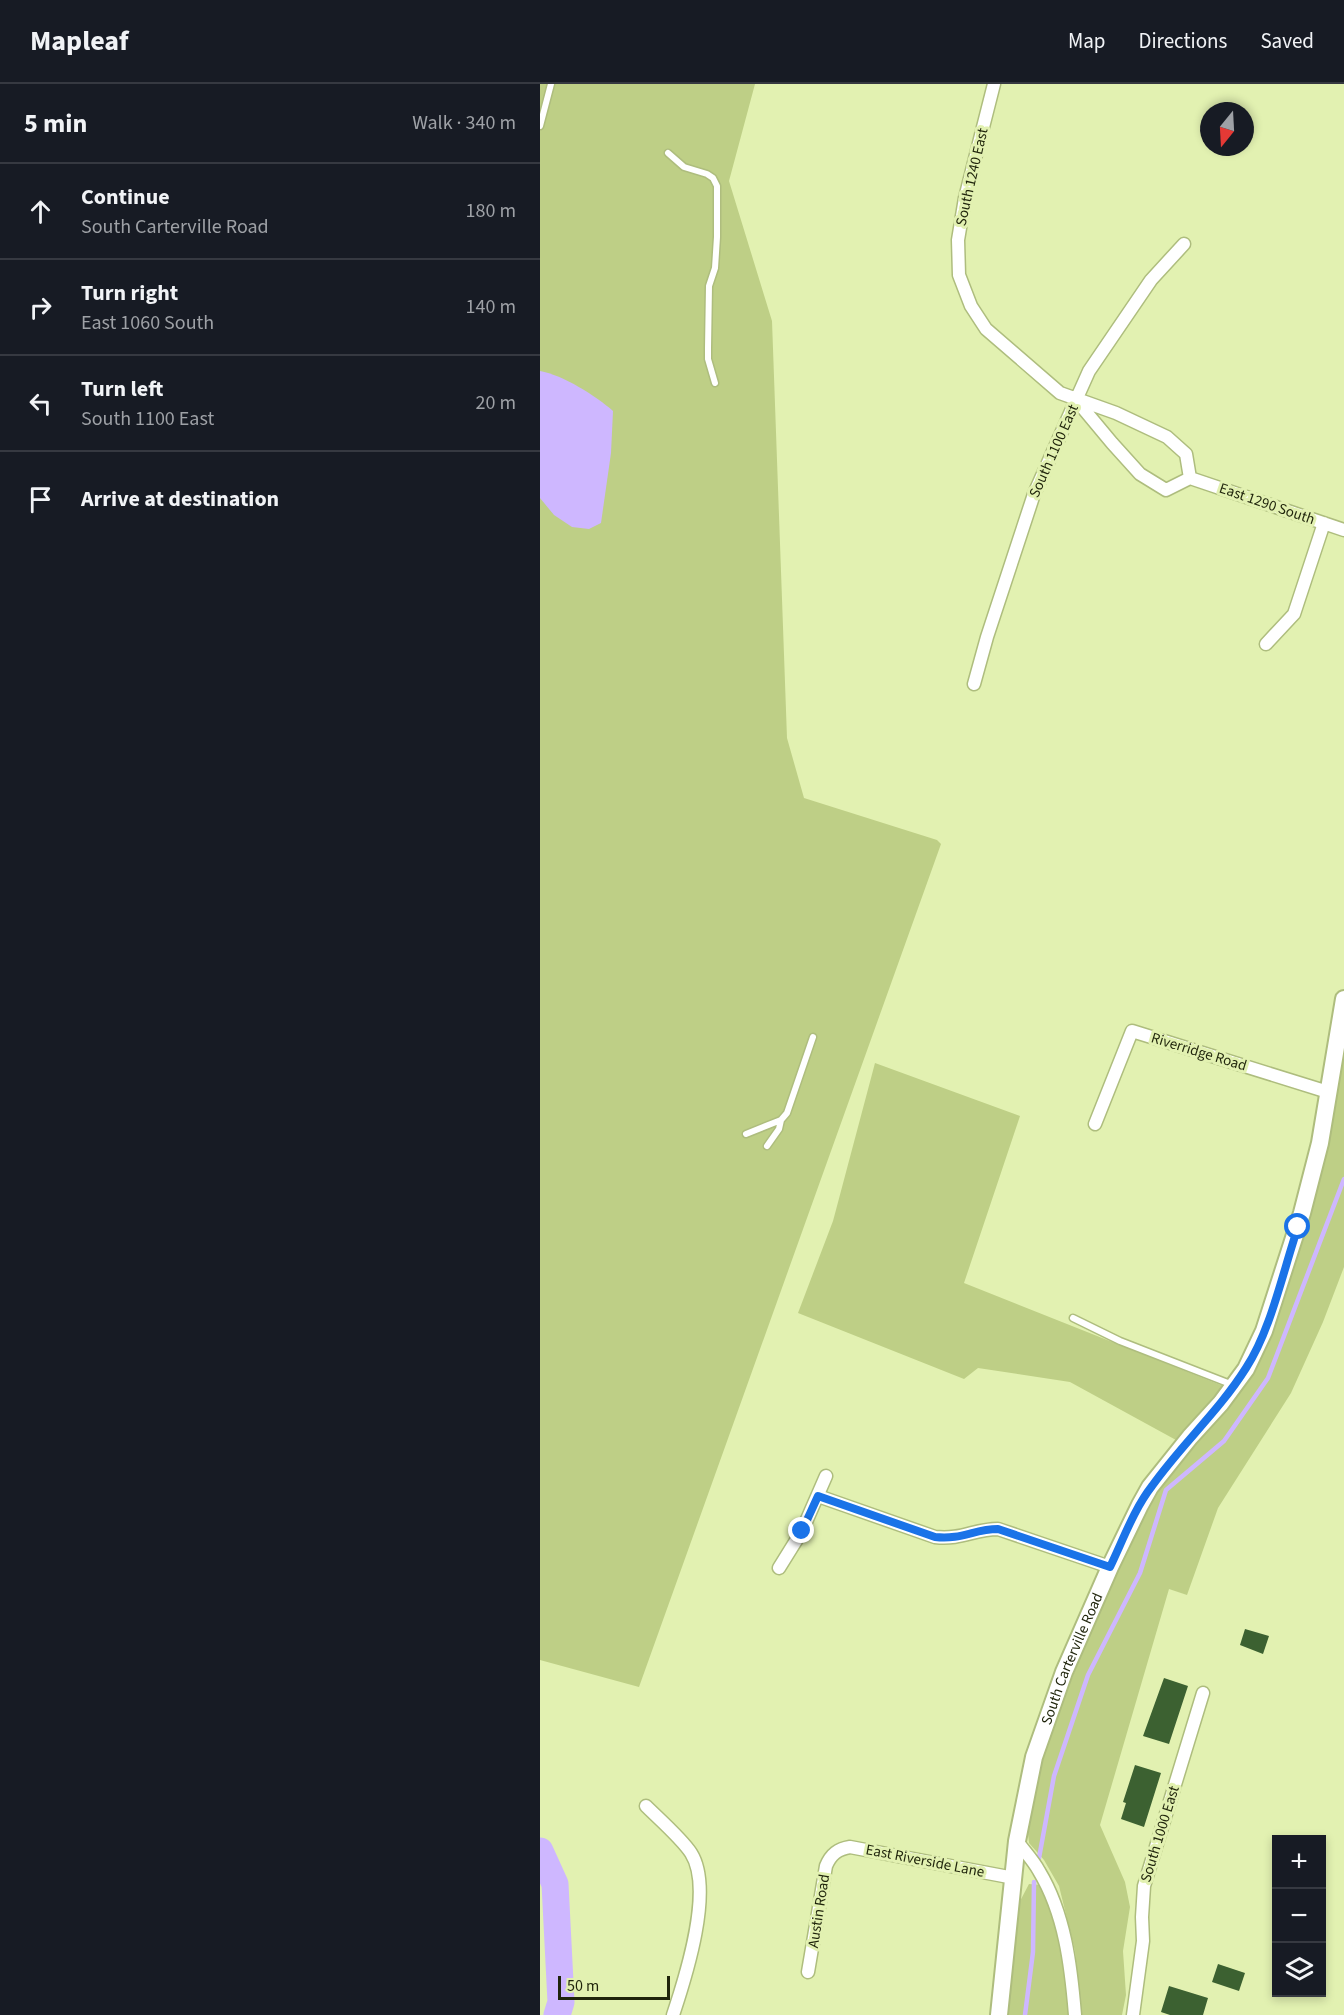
<!DOCTYPE html>
<meta charset="utf-8">
<style>
body{margin:0;font-family:"Source Sans 3",sans-serif;background:#242831;color:#f1f3f6}
.controls{position:absolute;right:18px;bottom:18px;display:grid;overflow:hidden;border-radius:0px;box-shadow:0 3px 9px #0003}
.controls button{width:54px;height:54px;display:grid;place-items:center;padding:0;border:0;border-bottom:2px solid #363941;background:#171b24;color:#f1f3f6;font:30px sans-serif}
.compass{position:absolute;left:660px;top:18px;width:54px;height:54px;border-radius:50%;background:#171b24;box-shadow:0 3px 9px #0003;rotate:198deg}
.scale{position:absolute;left:18px;bottom:15px;width:112px;box-sizing:border-box;padding-left:6px;border:3px solid #1f240b;border-top:0;font-size:16px;line-height:21px;white-space:nowrap;color:#1f240b;-webkit-text-stroke:4px #e2f1b1;paint-order:stroke}
.stop{position:absolute;width:18px;height:18px;margin:-14px;border:4px solid #1a73e8;border-radius:50%;background:#fff}
.stop.end{background:#1a73e8;border-color:#fff;box-shadow:0 2px 6px #0008}
.list{margin:0;padding:0;list-style:none}
h2{display:flex;justify-content:space-between;align-items:center;height:78px;margin:0;padding:0 24px;font-size:26px}
h2 small{font-size:20px;font-weight:400;color:#9ea1a6}
.list li{display:grid;grid-template-columns:39px 1fr auto;gap:18px;align-items:center;box-sizing:border-box;height:96px;padding:0 24px;border-top:2px solid #363941}
.list b{display:block;font-size:22px;white-space:nowrap}
.list p{margin:0;font-size:20px;white-space:nowrap;color:#9ea1a6}
.list em{font-size:20px;font-style:normal;color:#9ea1a6}
.icon{flex:none;width:33px;height:33px;fill:none;stroke:currentColor;stroke-width:2;stroke-linecap:round;stroke-linejoin:round}
.map{position:relative;flex:none;width:804px;height:1931px;overflow:hidden}
header{display:flex;align-items:center;gap:36px;box-sizing:border-box;height:84px;padding:0 30px;background:#171b24;border-bottom:2px solid #363941}
header strong{font-size:28px}
nav{display:flex;gap:33px;margin-inline-start:auto;font-size:21px}
main{display:flex}
aside{flex:1;background:#171b24}
.map>svg:first-child{display:block}
.green{fill:#becf86}
.water{fill:#ceb7ff}
.lines{fill:none;stroke-linecap:round;stroke-linejoin:round}
.stream{stroke:#ceb7ff;stroke-width:4.5}
.river{stroke:#ceb7ff;stroke-width:27}
.building{fill:#3c6131}
.lane-casing{stroke:#aebd7e;stroke-width:9}
.street-casing{stroke:#aebd7e;stroke-width:15}
.secondary-casing{stroke:#aebd7e;stroke-width:20}
.lane{stroke:#fff;stroke-width:6}
.street{stroke:#fff;stroke-width:12}
.secondary{stroke:#fff;stroke-width:16}
.route{stroke:#1a73e8;stroke-width:8}
.labels{text-anchor:middle;dominant-baseline:central;stroke-width:6;stroke-linejoin:round;paint-order:stroke}
.street-label{font-size:15px;fill:#1f240b;stroke:#e2f1b1}
</style>
<header>
<strong>Mapleaf</strong>
<nav><a>Map</a><a>Directions</a><a>Saved</a></nav>
</header>
<main>
<aside>
<h2>5 min<small>Walk · 340 m</small></h2>
<ul class="list">
<li><svg class="icon" aria-label="ahead" viewBox="0 0 24 24"><path d="M12 20V5M6 11l6-6 6 6"/></svg><div><b>Continue</b><p>South Carterville Road</p></div><em>180 m</em></li>
<li><svg class="icon" aria-label="right" viewBox="0 0 24 24"><path d="M7 20v-9h11M14 6l5 5-5 5"/></svg><div><b>Turn right</b><p>East 1060 South</p></div><em>140 m</em></li>
<li><svg class="icon" aria-label="left" viewBox="0 0 24 24"><path d="M17 20v-9H6M10 6l-5 5 5 5"/></svg><div><b>Turn left</b><p>South 1100 East</p></div><em>20 m</em></li>
<li><svg class="icon" aria-label="arrive" viewBox="0 0 24 24"><path d="M6 21V4h12l-3 4 3 4H6"/></svg><div><b>Arrive at destination</b></div></li>
</ul>
</aside>
<div class="map">
<svg width="804" height="1931" viewBox="0 0 804 1931">
<rect width="100%" height="100%" fill="#e2f1b1"/>
<path class="green" d="M0,0h215l-26,97 43,140 15,417 17,60 133,42 4,4 -302,843 -99,-27z
M804,952v231l-21,55 -32,71 -73,115 -31,87 -18,-6 -69,236 25,57 5,25 -7,44 3,44 -4,20h-41l-6,-64 -16,-65 -15,-26 -15,-17 -2,-18 20,-84 50,-126 49,-103 25,-42 86,-104 29,-76 39,-139z
M335,979l145,53 -56,167 259,103 -47,54 -106,-58 -92,-14 -14,11 -166,-66 35,-92z
M489,1800l12,1 12,23 15,84v23h-61l12,-112z"/>
<path class="water" d="M0,287c23,4 56,25 73,40l-2,42 -10,70 -12,6 -17,-2 -18,-12 -14,-17z"/>
<g class="lines">
<path class="stream" d="M499,1774l15,-82 34,-101 52,-102 26,-83 58,-49 44,-63 76,-199
M485,1931l8,-63 1,-70"/>
<path class="river" d="M0,1767l15,33 6,118 -4,13"/>
</g>
<path class="building" d="M705,1545l24,7 -6,18 -23,-9z
M624,1594l24,8 -19,58 -26,-8z
M595,1681l26,8 -17,54 -23,-8 5,-16 -3,-1z
M678,1880l27,9 -6,18 -27,-9z
M629,1902l39,12 -5,17h-33l-9,-3z"/>
<g class="lines">
<defs>
<path id="lane" d="M0,42l11,-42
M128,69l16,14 23,7 6,4 4,8v51l-2,31 -6,18 -1,62v11l7,24
M206,1050l35,-14 6,-7 26,-76
M227,1062l12,-17 2,-9
M533,1234l47,23 113,44"/>
<path id="street" d="M454,0l-29,114 -7,42 1,35 12,31 15,23 74,64 56,20 51,24 19,17 4,24
M537,317l35,42 28,31 26,16 24,-12 154,52
M726,560l28,-30 30,-91
M434,600l13,-47 47,-143 55,-123 62,-91 33,-36
M555,1040l37,-93 196,61
M278,1412l117,41c27,3 39,-8 63,-8l112,38
M239,1484l23,-37 24,-55
M106,1722c12,12 36,33 45,47 23,36 -5,123 -18,162
M477,1757c7,10 16,19 22,30 26,43 32,95 36,144
M268,1888l18,-106c5,-12 12,-17 24,-19l164,31
M593,1931l10,-74 -1,-24 2,-31 59,-193"/>
<g id="secondary">
<path id="s1" d="M459,1931l18,-174 17,-84 30,-85 46,-105 30,-62 10,-18 40,-50 31,-34 25,-34 18,-38 38,-118 18,-70 24,-144"/>
</g>
</defs>
<use href="#lane" class="lane-casing"/>
<use href="#street" class="street-casing"/>
<use href="#secondary" class="secondary-casing"/>
<use href="#lane" class="lane"/>
<use href="#street" class="street"/>
<use href="#secondary" class="secondary"/>
</g>
<g class="lines">
<path class="route" d="M262,1447l16,-35 117,41c27,3 39,-8 63,-8l112,38c13,-27 24,-58 42,-81 29,-41 67,-75 94,-118 25,-38 37,-97 52,-141"/>
</g>
<g class="labels">
<g class="street-label">
<text transform="translate(432 93) rotate(-77)">South 1240 East</text>
<text transform="translate(514 367) rotate(-66)">South 1100 East</text>
<text transform="translate(727 420) rotate(19)">East 1290 South</text>
<text transform="translate(659 968) rotate(17)">Riverridge Road</text>
<text stroke="none"><textPath href="#s1" startOffset="366">South Carterville Road</textPath></text>
<text transform="translate(620 1750) rotate(-73)">South 1000 East</text>
<text transform="translate(385 1777) rotate(11)">East Riverside Lane</text>
<text transform="translate(279 1827) rotate(-81)">Austin Road</text>
</g>
</g>
</svg>
<div class="controls">
<button>+</button>
<button>−</button>
<button><svg class="icon" aria-label="layers" viewBox="0 0 24 24"><path d="M12 4l9 5-9 5-9-5zM3 14l9 5 9-5"/></svg></button>
</div>
<svg class="compass" viewBox="-18 -18 36 36"><path d="M0-13l5 13h-10z" fill="#e53935"/><path d="M0 13l5-13h-10z" fill="#9ea1a6"/></svg>
<div class="scale">50 m</div>
<div class="stop" style="left:758px;top:1143px"></div>
<div class="stop end" style="left:262px;top:1447px"></div>
</div>
</main>
